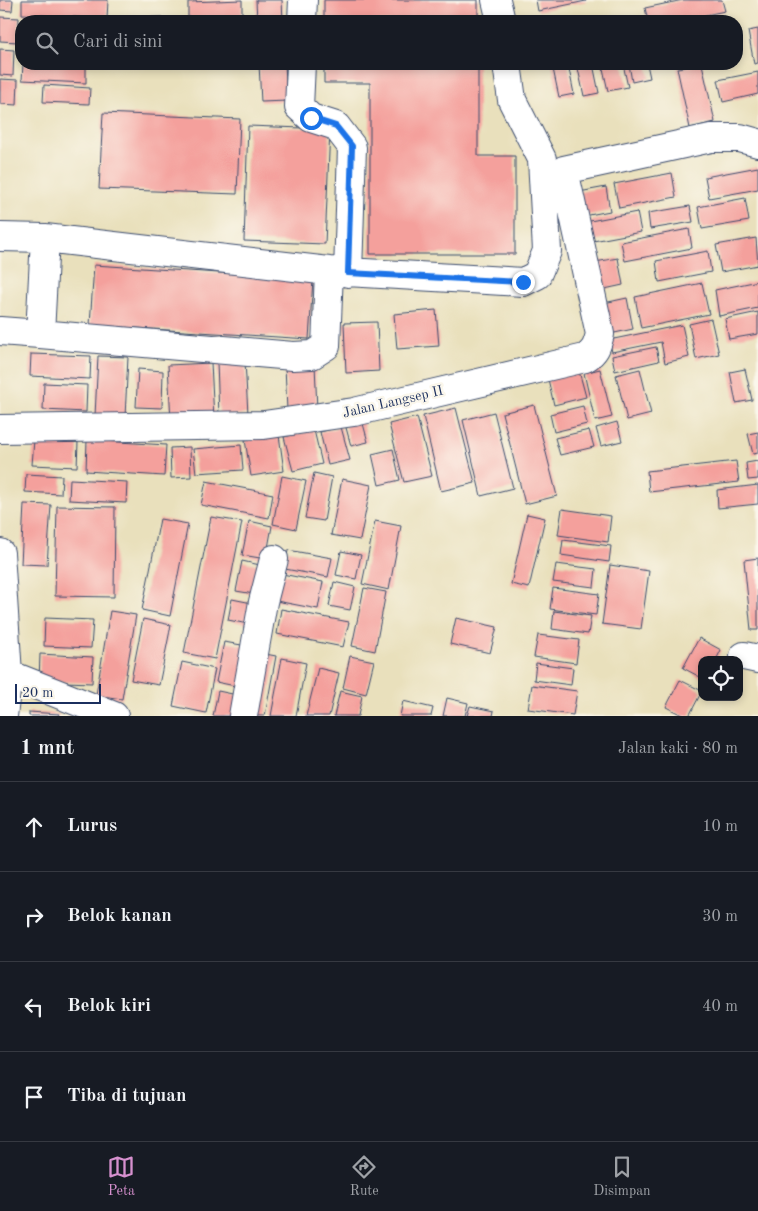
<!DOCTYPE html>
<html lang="id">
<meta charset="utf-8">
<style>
body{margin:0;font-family:"Old Standard TT",serif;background:#20242c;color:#f1f3f6}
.controls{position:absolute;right:15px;bottom:15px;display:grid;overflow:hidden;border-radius:10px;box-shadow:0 2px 8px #0003}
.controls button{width:45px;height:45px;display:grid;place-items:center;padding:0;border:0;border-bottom:1px solid #363941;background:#171b24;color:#f1f3f6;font:25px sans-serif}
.scale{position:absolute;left:15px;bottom:12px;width:86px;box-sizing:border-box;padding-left:5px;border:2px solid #1b2f5e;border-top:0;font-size:14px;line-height:18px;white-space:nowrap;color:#1b2f5e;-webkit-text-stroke:4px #fbf7ec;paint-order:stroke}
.stop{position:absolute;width:15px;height:15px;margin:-11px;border:4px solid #1a73e8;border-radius:50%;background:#fff}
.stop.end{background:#1a73e8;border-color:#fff;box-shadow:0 1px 5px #0008}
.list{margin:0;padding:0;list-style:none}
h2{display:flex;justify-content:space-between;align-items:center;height:65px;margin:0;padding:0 20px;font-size:21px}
h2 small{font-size:16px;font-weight:400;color:#9ea1a6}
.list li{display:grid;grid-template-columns:32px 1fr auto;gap:15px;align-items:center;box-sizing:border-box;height:90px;padding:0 20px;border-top:1px solid #363941}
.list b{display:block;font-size:19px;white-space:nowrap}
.list em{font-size:16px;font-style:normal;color:#9ea1a6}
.icon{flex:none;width:28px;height:28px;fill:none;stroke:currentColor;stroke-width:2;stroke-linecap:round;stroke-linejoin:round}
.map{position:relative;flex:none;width:758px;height:716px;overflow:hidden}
.search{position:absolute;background:#171b24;box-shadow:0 2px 8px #0003;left:15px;right:15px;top:15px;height:55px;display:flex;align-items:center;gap:12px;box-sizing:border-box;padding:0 18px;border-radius:20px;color:#9ea1a6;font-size:19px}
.sheet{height:425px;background:#171b24}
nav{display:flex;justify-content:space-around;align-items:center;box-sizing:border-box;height:70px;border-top:1px solid #363941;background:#171b24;font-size:14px;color:#9ea1a6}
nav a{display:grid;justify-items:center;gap:2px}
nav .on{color:#d690ce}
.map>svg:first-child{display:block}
.building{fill:#f4a09c}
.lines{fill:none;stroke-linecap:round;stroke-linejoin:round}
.minor-casing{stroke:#3a4a6c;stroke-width:30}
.minor{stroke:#fff;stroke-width:28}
.route{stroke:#1a73e8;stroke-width:6}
.labels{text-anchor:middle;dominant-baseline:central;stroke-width:5;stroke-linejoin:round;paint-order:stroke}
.street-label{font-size:14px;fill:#1b2f5e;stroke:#fbf7ec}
</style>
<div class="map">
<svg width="758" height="716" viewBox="0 0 758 716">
<rect width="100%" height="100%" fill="#fbf7ec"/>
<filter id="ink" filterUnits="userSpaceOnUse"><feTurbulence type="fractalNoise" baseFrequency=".02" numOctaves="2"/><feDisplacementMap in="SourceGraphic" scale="10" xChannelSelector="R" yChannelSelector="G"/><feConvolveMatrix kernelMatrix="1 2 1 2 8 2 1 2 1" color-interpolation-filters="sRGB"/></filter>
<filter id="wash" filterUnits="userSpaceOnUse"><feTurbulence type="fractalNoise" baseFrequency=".0096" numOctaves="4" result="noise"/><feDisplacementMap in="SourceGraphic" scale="20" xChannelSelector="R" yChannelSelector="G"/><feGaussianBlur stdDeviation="1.12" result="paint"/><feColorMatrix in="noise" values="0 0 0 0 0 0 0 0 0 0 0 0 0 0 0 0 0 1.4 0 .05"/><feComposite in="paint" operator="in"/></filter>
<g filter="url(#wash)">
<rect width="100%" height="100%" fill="#e9e0bc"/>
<g id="blocks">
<path class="building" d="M0,0h13l-1,11 -12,-1z
M22,0h86l-1,19 -85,-5z
M242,0v21h-54v-19z
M256,0h26l1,21h-26z
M324,0h154v21h-154z
M536,0h50v1l-48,10z
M683,0h39l3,11 -48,10h-29l-3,-13z
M724,15l2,6h-29v-1z
M0,17l19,1 -1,24 -18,-1z
M162,17v4h-34v-3z
M758,29v34l-4,1 -6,-33z
M0,49l14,1 -1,26 -13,-1z
M23,64h63v19l-64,-3z
M259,64h26l2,37 -26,1z
M324,64h154v92h37v98h-145v-171h-46z
M552,64h16l6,30 -15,3z
M577,64h16l6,29 -15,3z
M602,64h21l5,23 -20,4z
M629,64h18l3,14 -18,4z
M702,64l13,58 -25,6 -13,-60z
M758,72v22l-35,8 -5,-22z
M0,79l18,1 -1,25 -17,-1z
M44,85l46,3 -1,16 -46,-2z
M103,113l137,6 -3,75 -138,-5z
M248,126l82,3 -5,115 -81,-3z
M758,167v22l-49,9 -4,-21z
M672,173l4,24 -57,11 -5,-24z
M606,187l4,24 -26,5 -5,-24z
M745,198l4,23 -47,8 -4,-22z
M690,206l3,16 -43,7 -2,-16z
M637,212l4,20 -53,10 -3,-20z
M689,229l3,19 -67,13 -4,-19z
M756,238l2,27 -37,7 -5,-27z
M708,251l3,21 -52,10 -3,-21z
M618,258l5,27 -23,5 -5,-28z
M94,265l219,14 -4,60 -219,-14z
M758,281v27l-39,8 -4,-26z
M702,283l7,31 -68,14 -6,-31z
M627,298l6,31 -23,5 -6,-31z
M436,310l3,36 -42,3 -3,-35z
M758,312v22l-29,5 -4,-20z
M711,319l8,35 -23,5 -7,-35z
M377,322l2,49 -33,2 -2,-50z
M682,325l7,32 -24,6 -4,-21 -49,10 -3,-12z
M656,347l3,14 -44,10 -3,-15z
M31,354l60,2 -1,23 -60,-3z
M98,356l30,1 -3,60 -30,-1z
M245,361l3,53 -29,2 -2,-54z
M211,363l3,56 -43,2 -3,-56z
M315,365l2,44 -30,1 -2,-44z
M138,369l25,2 -1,37 -26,-1z
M600,369l12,48 -17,4 -11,-48z
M640,369l11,45 -24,6 -11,-45z
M745,369l7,31 -16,3 -6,-31z
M579,371l7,26 -32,8 -6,-26z
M44,383l43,2 -1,27 -43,-2z
M534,405l23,91 -32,8 -23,-91z
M583,406l4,18 -33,8 -4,-18z
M456,408l19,75 -34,8 -18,-75z
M494,412l19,76 -32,8 -18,-76z
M417,417l15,59 -28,6 -15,-58z
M362,420l6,22 -17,4 -6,-22z
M617,422l5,19 -21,5 -5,-18z
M341,427l9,33 -22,5 -8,-33z
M314,430l8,34 -29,7 -9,-34z
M589,430l5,17 -34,8 -5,-17z
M758,432v21l-5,1 -5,-20z
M279,435l5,36 -33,5 -6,-36z
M34,440l44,2 -1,25 -45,-2z
M87,440l79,5 -2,31 -78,-5z
M241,445l2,25 -47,3 -3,-24z
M190,447l1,30 -20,1 -1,-30z
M393,449l7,31 -21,5 -7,-31z
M736,461l3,21 -90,10 -2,-21z
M758,461v18l-10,1 -2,-17z
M314,473l18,4 -8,44 -19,-3z
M26,474l36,2 -1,18 -36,-2z
M282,476l24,5 -10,48 -23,-5z
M70,479l57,3 -1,21 -57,-3z
M342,479l29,6 -11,55 -29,-5z
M206,481l67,13 -4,24 -68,-13z
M758,485v19l-40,4 -1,-18z
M24,504l27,1 -4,60 -26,-1z
M57,506l58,1 -1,90 -59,-1z
M562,509l49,7 -3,26 -50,-7z
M527,514l18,4 -16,70 -18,-4z
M211,517l31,5 -27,137 -31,-6z
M160,519l28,5 -18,92 -28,-6z
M249,521l23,5 -6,33 -24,-4z
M375,521l26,5 -12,64 -27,-6z
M563,540l48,6 -2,16 -48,-7z
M288,550l44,8 -4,19 -43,-8z
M341,551l20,4 -5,24 -20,-4z
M758,558v72h-7l-7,-70z
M242,561l18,4 -6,29 -18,-3z
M556,564l40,5 -2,18 -41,-5z
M610,565l39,6 -8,58 -39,-5z
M277,573l46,9 -5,27 -47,-9z
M334,582l21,5 -5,23 -21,-4z
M364,588l22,4 -11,59 -23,-5z
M553,588l46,6 -3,21 -46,-6z
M232,599l20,4 -4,21 -20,-4z
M281,609l68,13 -6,25 -66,-13z
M110,611l26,4 -14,84 -26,-4z
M554,611l37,5 -3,18 -36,-5z
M45,618l48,2 -2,28 -47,-2z
M456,618l41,9 -7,26 -40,-9z
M143,619l28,6 -12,60 -28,-5z
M538,635l41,5 -3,23 -42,-6z
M699,638l22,12 -5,10h-14v18l-19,-10z
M224,642l29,5 -8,41 -29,-6z
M260,653l16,3 -11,60h-13z
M40,654l53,3 -1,26 -53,-2z
M350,656l24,5 -8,33 -23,-6z
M282,658l24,5 -10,53h-25z
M182,662l33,7 -9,44 -33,-7z
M536,663l37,5 -2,17 -37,-5z
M318,668l21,5 -10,43h-23z
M680,680l22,11 -13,25h-5l-18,-9z
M532,685l45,6 -4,24 -45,-6z
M218,691l24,5 -4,20h-25z
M340,691l22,5 -4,20h-24z
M447,698l21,5 -3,13h-22z
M403,701l30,7 -2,8h-31z
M470,706l24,5 -1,5h-26z
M29,712l30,2 -1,2h-29z"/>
</g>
</g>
<g filter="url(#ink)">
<use href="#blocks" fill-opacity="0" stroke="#3a4a6c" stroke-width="1"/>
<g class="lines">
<defs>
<path id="minor" d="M496,0l5,21
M302,21l1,-21
M301,64l-2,43 12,11 25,8 16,21 -4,126
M0,237l45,1 284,33 194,11 14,-7 10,-24 -5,-92 -30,-59 -5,-36
M45,238l-5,96 253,22 19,-1 14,-9 3,-75
M0,331l40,3
M0,429l264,-4 90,-13 231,-54c10,-6 12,-12 15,-24l-36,-164 147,-32h29l18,5
M0,553l8,121 -5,42
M744,656l14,3
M8,674l106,42
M243,716l20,-114 11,-43"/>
</defs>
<use href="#minor" class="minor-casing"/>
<use href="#minor" class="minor"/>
</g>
</g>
<g class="lines" filter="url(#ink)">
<path class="route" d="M311,118l25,8 16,20 -4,127 175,9"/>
</g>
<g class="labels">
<g class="street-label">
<text transform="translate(393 402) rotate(-13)">Jalan Langsep II</text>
</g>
</g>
</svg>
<div class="controls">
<button><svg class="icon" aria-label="locate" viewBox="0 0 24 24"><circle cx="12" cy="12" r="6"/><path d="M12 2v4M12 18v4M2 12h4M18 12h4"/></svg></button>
</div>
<div class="scale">20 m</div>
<div class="stop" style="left:311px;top:118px"></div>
<div class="stop end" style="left:523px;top:282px"></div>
<div class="search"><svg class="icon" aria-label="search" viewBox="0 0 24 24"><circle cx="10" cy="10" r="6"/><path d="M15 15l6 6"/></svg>Cari di sini</div>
</div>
<section class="sheet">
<h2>1 mnt<small>Jalan kaki · 80 m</small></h2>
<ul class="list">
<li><svg class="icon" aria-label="ahead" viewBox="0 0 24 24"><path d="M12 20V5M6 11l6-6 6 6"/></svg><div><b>Lurus</b></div><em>10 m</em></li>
<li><svg class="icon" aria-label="right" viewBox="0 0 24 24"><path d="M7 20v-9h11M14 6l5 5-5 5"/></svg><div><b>Belok kanan</b></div><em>30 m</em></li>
<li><svg class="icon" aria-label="left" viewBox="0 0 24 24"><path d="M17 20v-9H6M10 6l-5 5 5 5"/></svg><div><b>Belok kiri</b></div><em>40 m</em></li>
<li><svg class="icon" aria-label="arrive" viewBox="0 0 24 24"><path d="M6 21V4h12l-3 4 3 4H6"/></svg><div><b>Tiba di tujuan</b></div></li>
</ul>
</section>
<nav>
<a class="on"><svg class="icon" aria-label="map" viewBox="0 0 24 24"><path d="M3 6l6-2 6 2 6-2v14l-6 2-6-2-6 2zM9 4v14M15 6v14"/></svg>Peta</a>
<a><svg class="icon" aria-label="directions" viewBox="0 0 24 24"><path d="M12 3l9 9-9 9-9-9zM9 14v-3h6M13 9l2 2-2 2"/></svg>Rute</a>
<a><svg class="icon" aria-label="saved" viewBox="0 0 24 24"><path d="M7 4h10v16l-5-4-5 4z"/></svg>Disimpan</a>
</nav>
